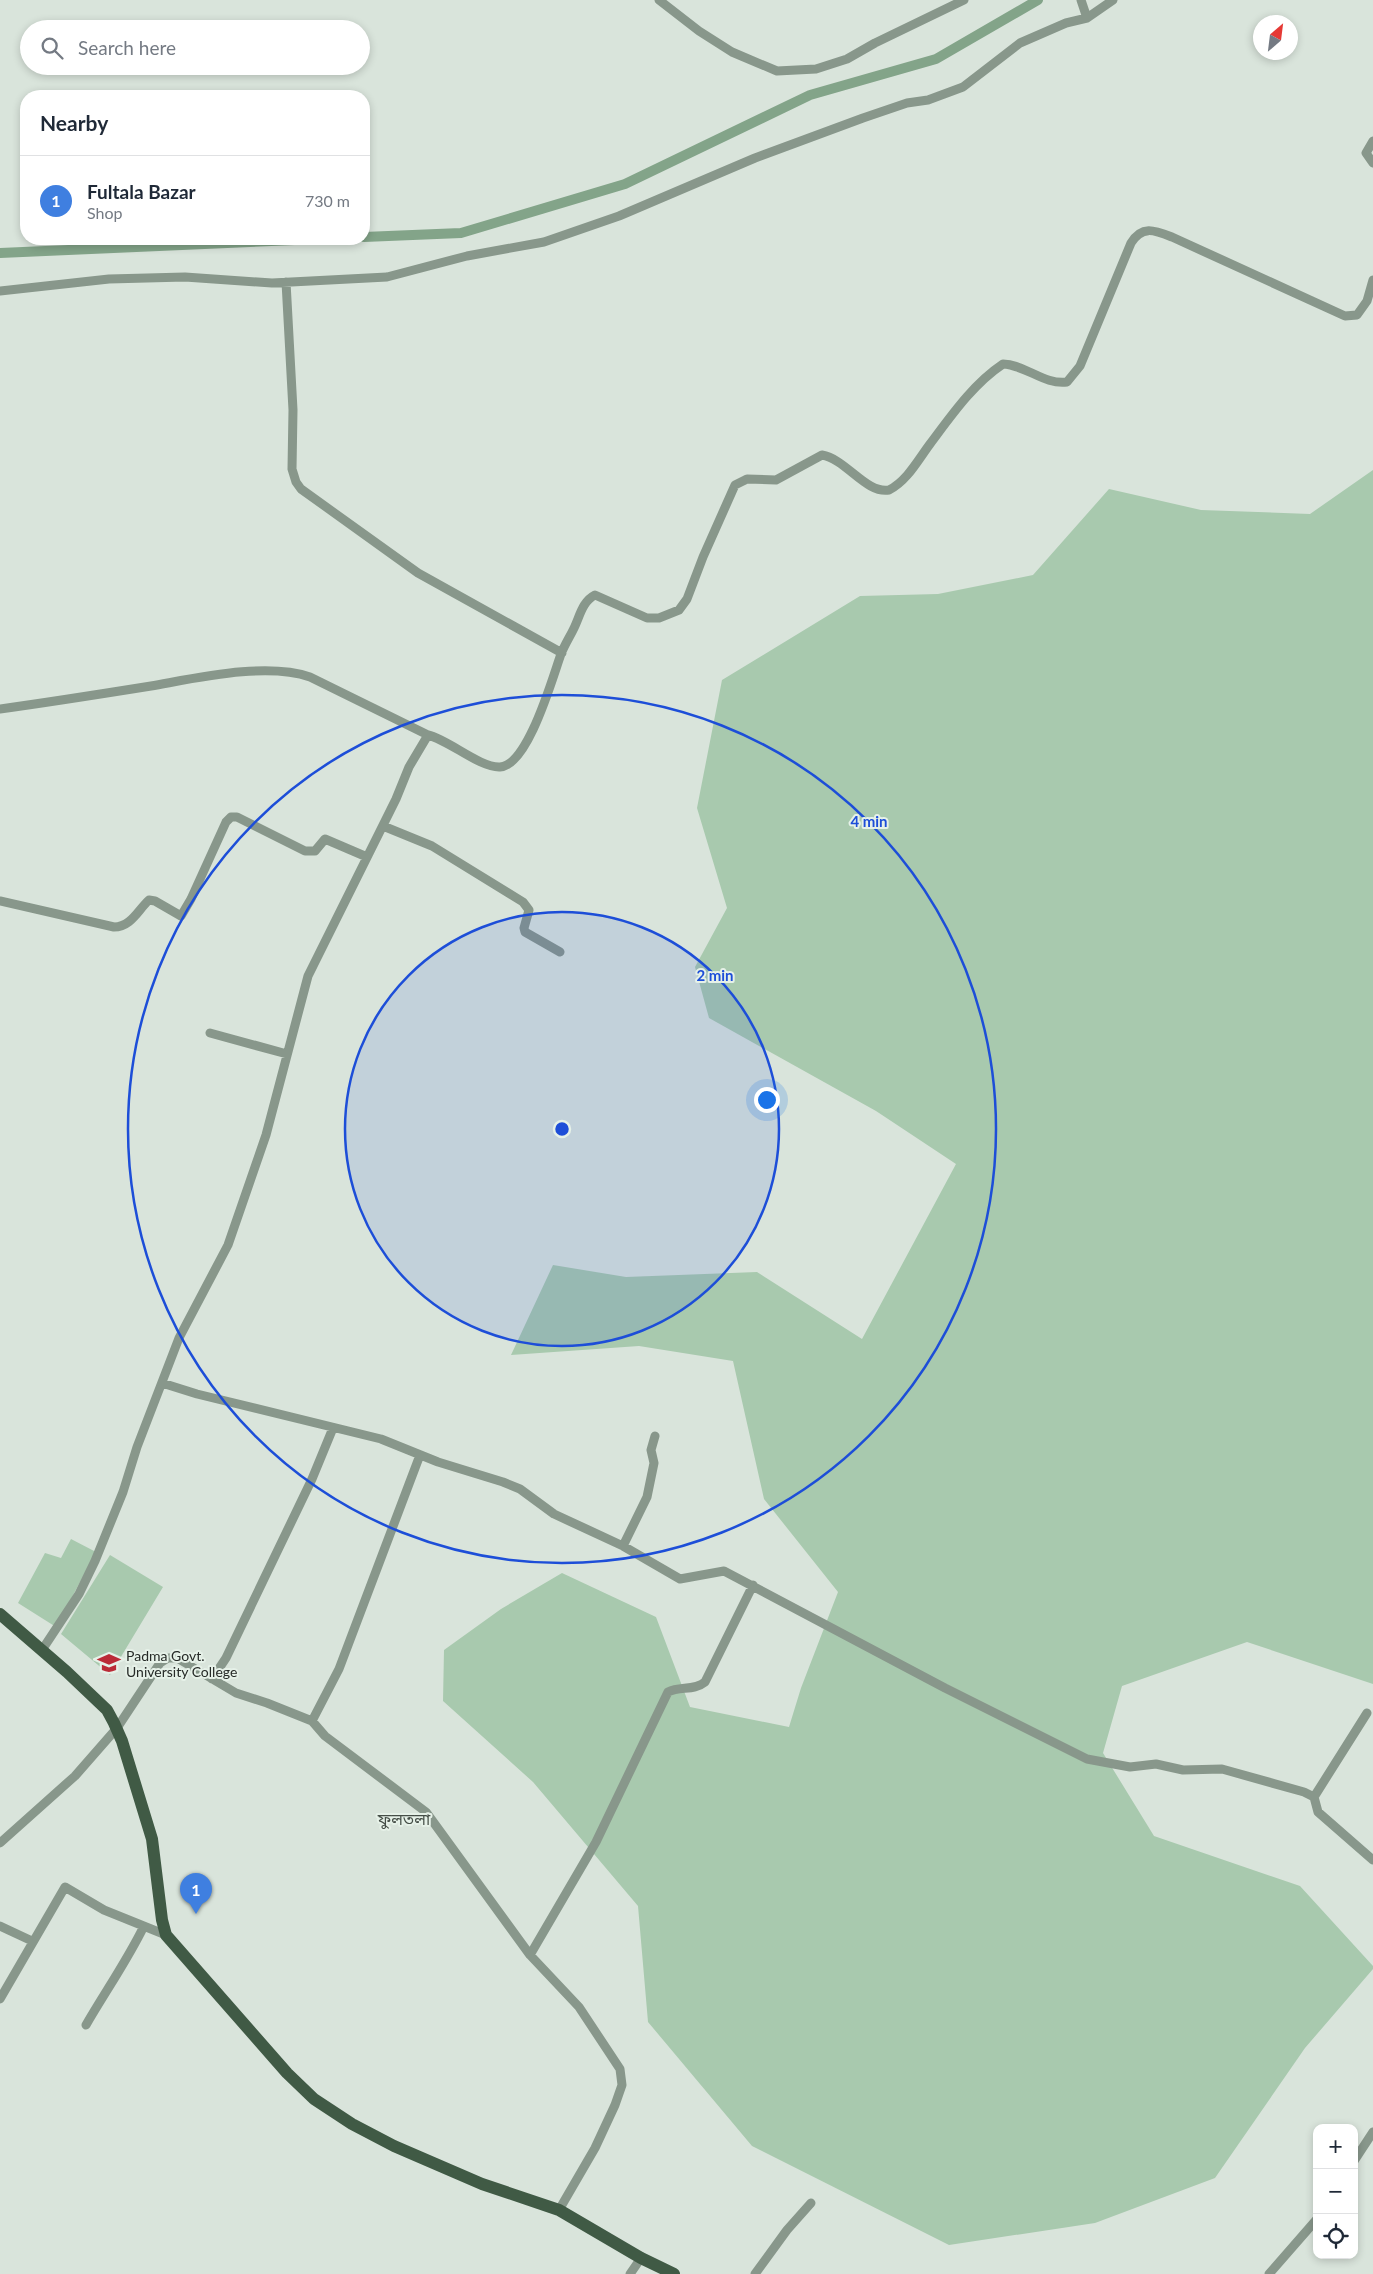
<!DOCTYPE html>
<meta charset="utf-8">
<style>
body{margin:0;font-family:Lato,"Noto Sans Bengali",sans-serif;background:#f2f2f3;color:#1f2937}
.controls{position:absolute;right:15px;bottom:15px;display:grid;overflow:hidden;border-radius:10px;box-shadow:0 2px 8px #0003}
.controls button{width:45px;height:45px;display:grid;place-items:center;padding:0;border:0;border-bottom:1px solid #e0e1e3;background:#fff;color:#1f2937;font:25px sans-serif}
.compass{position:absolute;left:1253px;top:15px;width:45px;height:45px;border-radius:50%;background:#fff;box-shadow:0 2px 8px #0003;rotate:28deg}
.you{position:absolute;left:766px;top:1099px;width:18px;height:18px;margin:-12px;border:4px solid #fff;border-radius:50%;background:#1a73e8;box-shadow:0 0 0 8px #1a73e833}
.badge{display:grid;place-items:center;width:32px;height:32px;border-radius:50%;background:#bb2b37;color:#fff;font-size:16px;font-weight:700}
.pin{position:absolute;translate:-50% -41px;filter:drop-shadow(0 1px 2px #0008)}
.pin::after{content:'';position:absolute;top:26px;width:18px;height:15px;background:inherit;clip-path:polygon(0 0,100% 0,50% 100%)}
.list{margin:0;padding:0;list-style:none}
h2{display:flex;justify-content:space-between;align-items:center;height:65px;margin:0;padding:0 20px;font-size:21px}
h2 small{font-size:16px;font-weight:400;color:#747a83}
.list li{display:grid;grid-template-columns:32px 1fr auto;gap:15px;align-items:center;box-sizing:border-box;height:90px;padding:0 20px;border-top:1px solid #e0e1e3}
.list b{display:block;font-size:19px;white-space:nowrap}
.list p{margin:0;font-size:16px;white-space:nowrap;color:#747a83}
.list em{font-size:16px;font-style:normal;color:#747a83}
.icon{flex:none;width:28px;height:28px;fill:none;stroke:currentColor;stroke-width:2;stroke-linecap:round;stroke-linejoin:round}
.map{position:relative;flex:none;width:1373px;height:2274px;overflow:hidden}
.search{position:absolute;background:#fff;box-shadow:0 2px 8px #0003;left:20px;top:20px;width:350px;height:55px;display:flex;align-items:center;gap:12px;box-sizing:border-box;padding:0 18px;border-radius:28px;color:#747a83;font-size:19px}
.panel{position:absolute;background:#fff;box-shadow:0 2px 8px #0003;left:20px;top:90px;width:350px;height:155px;border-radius:20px}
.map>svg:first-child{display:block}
.green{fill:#a8c9ae}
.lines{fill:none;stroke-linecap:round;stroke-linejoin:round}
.canal{stroke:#83a489;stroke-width:10}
.minor{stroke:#88978b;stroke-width:9}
.primary{stroke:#405a45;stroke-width:12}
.ring{fill:none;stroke:#1d4ed8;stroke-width:2.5}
.labels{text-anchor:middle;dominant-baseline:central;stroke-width:4;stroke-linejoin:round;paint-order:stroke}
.poi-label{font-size:14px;fill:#262a27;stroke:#e6f1e8;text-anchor:start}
.quarter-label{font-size:16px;fill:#454e47;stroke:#e6f1e8}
.centre{fill:#1d4ed8;stroke:#e6f1e8;stroke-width:2.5}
.ring-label{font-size:15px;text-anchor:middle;font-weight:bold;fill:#1d4ed8;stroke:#e6f1e8;stroke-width:4;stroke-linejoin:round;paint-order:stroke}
</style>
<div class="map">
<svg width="1373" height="2274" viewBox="0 0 1373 2274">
<rect width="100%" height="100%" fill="#d9e4db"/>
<path class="green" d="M1373,470v1214l-126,-42 -125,44 -19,67 51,83 146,50 73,80v3l-68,79 -90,130 -120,45 -146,22 -197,-99 -104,-124 -10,-116 -105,-124 -90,-81 1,-51 57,-41 61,-36 94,44 34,90 99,20 12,-39 37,-96 -74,-93 -31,-138 -94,-15 -128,9 42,-90 73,12 131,-5 105,67 94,-175 -80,-53 -167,-93 -14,-51 32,-59 -30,-100 25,-128 138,-84 78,-2 95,-19 76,-86 92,21 109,4z
M71,1539l25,13 -40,75 -38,-24 27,-50 16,5z
M110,1555l53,32 -53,88 -49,-41z"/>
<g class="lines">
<path class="canal" d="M364,237l97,-4 164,-49 185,-89 126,-36 102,-59
M0,253l318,-14"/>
<path class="minor" d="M659,0l40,31 33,21 45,19 39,-2 31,-10 28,-16 89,-43
M1081,0l6,18
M1373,141l-7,12 7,10
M286,282l7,128 -1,59 4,13 5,7 117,84 144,80
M0,291l109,-12 76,-2 87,6 115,-6 80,-21 77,-14 75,-26 136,-58 108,-40 44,-15 21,-3 35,-13 57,-44 46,-20 21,-5 26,-18
M0,709c51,-7 101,-15 151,-23 46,-8 115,-24 159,-9l118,58
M383,826l49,20 91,56 6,8 -5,18 1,4 35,20
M0,901l114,26c17,0 24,-17 35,-27l6,1 26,15 10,-17 35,-77 5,-5h6l68,34h10l10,-12 42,18
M210,1033l77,21
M162,1383l35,11 184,45 57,23 65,20 17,7 34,25 69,32 57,33 44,-8 221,117 142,71 43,8 26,-3 27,6 39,-1 82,23 10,5 4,15 55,48
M623,1546l24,-49 7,-34 -3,-13 4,-14
M42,1650l37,-56 16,-33 28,-69 14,-45 42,-109 49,-93 38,-110 42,-159 88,-177 13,-32 19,-32c21,5 52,33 72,32 28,-1 53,-91 61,-113 4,-10 10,-19 14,-28 5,-11 8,-25 20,-31l52,23h12l20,-8 8,-11 16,-42 32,-72 12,-6 29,1 46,-25c24,4 44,39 67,35 18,-9 29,-30 41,-46 21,-28 43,-60 73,-80 23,1 41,21 64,18l13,-16 51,-123c11,-18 23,-13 41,-6l173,79 12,-1 10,-14 6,-21
M212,1679l14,-21 86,-179 21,-51
M312,1721l27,-52 81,-214
M1314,1797l53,-84
M0,1843l75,-67 42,-48 43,-65 8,-5h9l59,35 31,10 45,18 13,15 101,76 104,143 49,52 41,62 2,16 -7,20 -20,43 -36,62
M0,1926l32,15
M530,1955l66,-113 72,-150c12,-6 26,-1 37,-10l48,-97
M0,1999l65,-112 39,23 62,25
M86,2025c19,-33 41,-64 58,-99
M1354,2161l19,-29
M630,2274l11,-16
M755,2274l32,-44 24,-27
M1269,2274l48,-55"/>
<path class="primary" d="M0,1614l67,58 40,38 7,13 8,18 30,98 10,81 4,15 121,138 27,26 38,25 42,22 88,38 77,26 82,48 33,16"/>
</g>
<circle cx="562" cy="1129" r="217" fill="#1d4ed8" fill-opacity=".12"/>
<g class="ring">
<circle cx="562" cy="1129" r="217"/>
<circle cx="562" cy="1129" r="434"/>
</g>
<defs>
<symbol id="university-bare" viewBox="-9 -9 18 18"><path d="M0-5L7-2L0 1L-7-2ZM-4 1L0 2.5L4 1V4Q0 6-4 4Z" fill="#bb2b37" stroke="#e6f1e8" stroke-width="2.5" paint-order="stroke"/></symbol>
</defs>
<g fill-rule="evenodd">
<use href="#university-bare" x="93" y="1647" width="32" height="32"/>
</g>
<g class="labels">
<g class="poi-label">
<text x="126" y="1655">Padma Govt.<tspan x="126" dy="16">University College</tspan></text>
</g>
<g class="quarter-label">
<text x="404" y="1818">ফুলতলা</text>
</g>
</g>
<circle cx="562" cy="1129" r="8" class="centre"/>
<g class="ring-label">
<text x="869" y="827">4 min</text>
<text x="715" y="981">2 min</text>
</g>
</svg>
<div class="controls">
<button>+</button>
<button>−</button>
<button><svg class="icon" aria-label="locate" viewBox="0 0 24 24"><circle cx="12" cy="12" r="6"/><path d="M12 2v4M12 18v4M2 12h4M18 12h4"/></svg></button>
</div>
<svg class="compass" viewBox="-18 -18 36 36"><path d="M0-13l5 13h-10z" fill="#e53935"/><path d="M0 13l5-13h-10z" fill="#747a83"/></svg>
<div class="you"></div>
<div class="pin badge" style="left:196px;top:1914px;background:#3f7fe0">1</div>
<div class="search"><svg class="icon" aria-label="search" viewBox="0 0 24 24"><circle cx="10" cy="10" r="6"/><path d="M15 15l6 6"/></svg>Search here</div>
<section class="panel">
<h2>Nearby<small></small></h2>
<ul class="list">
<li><span class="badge" style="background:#3f7fe0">1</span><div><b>Fultala Bazar</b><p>Shop</p></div><em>730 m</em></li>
</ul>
</section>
</div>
